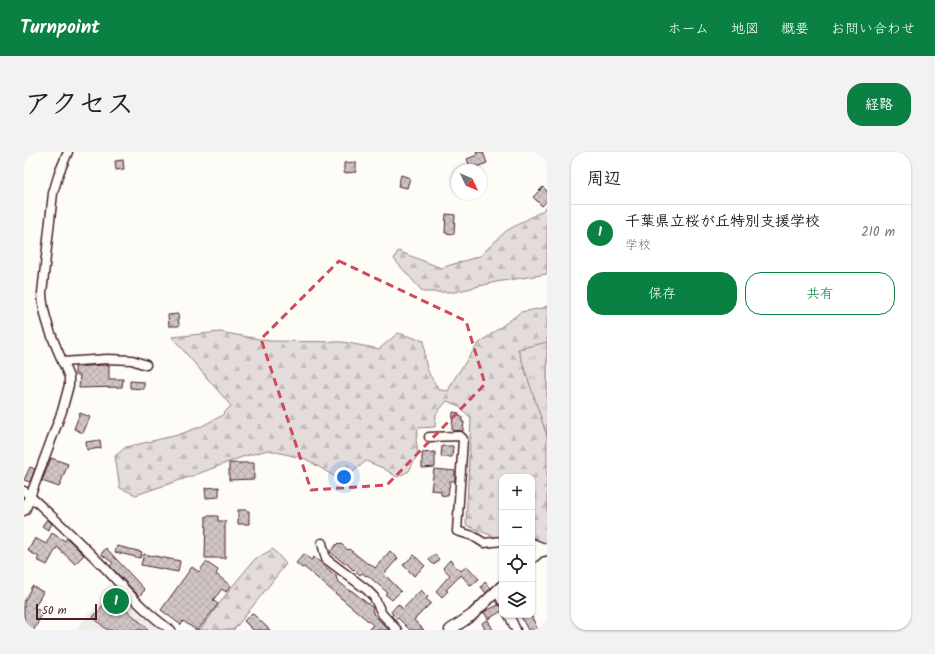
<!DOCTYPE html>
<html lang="ja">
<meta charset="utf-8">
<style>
body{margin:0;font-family:Kalam,"Klee One",sans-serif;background:#f2f2f2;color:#202124}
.controls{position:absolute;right:12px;bottom:12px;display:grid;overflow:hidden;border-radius:8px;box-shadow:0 1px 3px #0004}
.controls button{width:36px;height:36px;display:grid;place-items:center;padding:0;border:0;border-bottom:1px solid #e0e0e0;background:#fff;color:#202124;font:20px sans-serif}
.compass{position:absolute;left:427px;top:12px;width:36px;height:36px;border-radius:50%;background:#fff;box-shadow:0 1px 3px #0004;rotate:134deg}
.scale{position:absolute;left:12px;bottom:10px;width:61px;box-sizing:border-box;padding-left:4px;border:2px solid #4a1f2b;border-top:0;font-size:11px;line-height:14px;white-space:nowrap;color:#4a1f2b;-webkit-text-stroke:3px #fdfcf7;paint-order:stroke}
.you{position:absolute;left:320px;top:325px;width:14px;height:14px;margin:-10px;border:3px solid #fff;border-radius:50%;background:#1a73e8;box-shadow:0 0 0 6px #1a73e833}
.badge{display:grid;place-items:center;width:26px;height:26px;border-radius:50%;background:#0b8043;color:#fff;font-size:13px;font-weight:700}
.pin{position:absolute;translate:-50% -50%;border:2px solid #fff;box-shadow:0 1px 4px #0006}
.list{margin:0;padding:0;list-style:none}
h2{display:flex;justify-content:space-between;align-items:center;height:52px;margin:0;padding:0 16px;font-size:17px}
h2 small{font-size:13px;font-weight:400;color:#757577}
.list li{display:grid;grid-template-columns:26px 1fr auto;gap:12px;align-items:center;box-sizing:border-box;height:56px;padding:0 16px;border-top:1px solid #e0e0e0}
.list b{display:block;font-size:15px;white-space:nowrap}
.list p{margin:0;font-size:13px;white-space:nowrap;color:#757577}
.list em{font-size:13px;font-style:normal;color:#757577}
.actions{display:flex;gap:8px;padding:12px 16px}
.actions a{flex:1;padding:9px 0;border:1px solid #0b8043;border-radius:16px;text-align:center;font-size:14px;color:#0b8043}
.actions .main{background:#0b8043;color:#fff}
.icon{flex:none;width:22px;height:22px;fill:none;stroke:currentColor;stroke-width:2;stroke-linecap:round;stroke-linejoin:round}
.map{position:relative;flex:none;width:523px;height:478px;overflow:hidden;border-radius:16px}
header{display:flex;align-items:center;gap:24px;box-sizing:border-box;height:56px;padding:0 20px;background:#0b8043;color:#fff}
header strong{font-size:19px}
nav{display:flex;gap:22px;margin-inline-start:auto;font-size:14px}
.intro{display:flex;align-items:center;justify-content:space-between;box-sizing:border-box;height:96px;padding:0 24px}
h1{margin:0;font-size:28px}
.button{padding:10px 18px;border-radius:16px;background:#0b8043;color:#fff;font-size:14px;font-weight:700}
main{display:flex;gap:24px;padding:0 24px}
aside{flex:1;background:#fff;border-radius:16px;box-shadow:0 1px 3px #0004}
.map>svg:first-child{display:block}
.built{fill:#f0ece8}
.forest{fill:url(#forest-firs);stroke:#967e82}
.park{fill:url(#park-tufts);stroke:#967e82}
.building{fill:url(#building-cross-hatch);stroke:#4a1f2b}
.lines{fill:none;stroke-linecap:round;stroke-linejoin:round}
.minor-casing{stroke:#4a1f2b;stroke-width:11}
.tertiary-casing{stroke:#4a1f2b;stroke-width:13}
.minor{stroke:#fdfcf7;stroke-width:8}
.tertiary{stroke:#fdfcf7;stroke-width:10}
.marked{fill:none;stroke:#d1495b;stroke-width:3;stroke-dasharray:8 5;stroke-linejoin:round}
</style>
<header>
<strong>Turnpoint</strong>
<nav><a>ホーム</a><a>地図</a><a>概要</a><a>お問い合わせ</a></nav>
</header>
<div class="intro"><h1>アクセス</h1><a class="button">経路</a></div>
<main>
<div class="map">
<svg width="523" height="478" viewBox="0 0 523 478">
<defs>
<pattern id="forest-firs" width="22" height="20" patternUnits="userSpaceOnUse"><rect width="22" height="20" fill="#e3dcda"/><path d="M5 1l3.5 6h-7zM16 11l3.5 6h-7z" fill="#c4bcbb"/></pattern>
<pattern id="park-tufts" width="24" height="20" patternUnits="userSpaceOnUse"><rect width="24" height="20" fill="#e3dcda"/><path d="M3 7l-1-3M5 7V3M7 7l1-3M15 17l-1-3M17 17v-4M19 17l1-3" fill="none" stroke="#c4bcbb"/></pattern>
<pattern id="building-cross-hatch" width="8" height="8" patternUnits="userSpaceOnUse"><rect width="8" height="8" fill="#d0c5c4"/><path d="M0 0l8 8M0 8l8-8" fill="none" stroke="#b4a9a9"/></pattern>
</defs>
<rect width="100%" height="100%" fill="#fdfcf7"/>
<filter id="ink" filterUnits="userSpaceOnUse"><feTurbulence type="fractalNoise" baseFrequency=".025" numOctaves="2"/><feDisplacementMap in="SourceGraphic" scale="8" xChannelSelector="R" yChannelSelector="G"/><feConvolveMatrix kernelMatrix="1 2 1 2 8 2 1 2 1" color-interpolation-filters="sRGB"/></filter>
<g filter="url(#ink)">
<path class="built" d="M93,436l35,35 11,7h-87l11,-15z"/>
<path class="forest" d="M523,54v68l-51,8 -41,10h-32l-29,-33 4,-8 43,17 39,-12 26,-25 36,-20z
M523,154v237l-15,-2v-64h-30v62l-5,-1 -31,-13 5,-107 -14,-13 -10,-4 -11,13 -1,13 -17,1 -2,12 2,13 -9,18 -12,6 -14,-9 -17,-7 -24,20 -36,-22 -38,-9 -26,7 -47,18 -59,20 -16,-7 -5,-32 11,-9 52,-12 24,-9 19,-10 10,-10 -59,-69 48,-5 50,9 73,1 36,7 19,-16 26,8c1,24 1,30 16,49l8,1 8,-15 22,-32 43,-32 22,-4z
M249,397l13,15 -49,62 -4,4h-33l30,-41 25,-30z"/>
<path class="park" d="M523,190v94l-29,-87z"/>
<path class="building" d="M452,0h7l4,11 -16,6 -4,-10 10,-4z
M99,8l1,9 -8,1 -1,-9z
M332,10v10l-12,1v-10z
M377,23l9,3 -3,10 -9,-2z
M519,35l4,4v10l-5,5 -9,-9z
M422,62l9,1 -1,19 -9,-1z
M154,162l1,12h-10l-1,-11z
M79,213h6v14h14l-1,8 -43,1 1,-13h-5v-8z
M106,229l14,1v7l-14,-1z
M429,260l6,1v3l3,1v5h2l-1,9 -11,-1z
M56,261l10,4 -7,16 -9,-4z
M76,288l1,8 -14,2 -1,-8z
M418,294h11l-1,11h-11z
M411,300v15l-13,1v-15z
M27,306l17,6 -9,23 -17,-6z
M205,311h25v16l-25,1z
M6,315l5,2 -5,13 -6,-2z
M410,317l21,2v10h-5l-2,15 -7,-1v-4l-10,-1z
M195,335v10l-13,1 -1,-10z
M214,358h9v1h2v13h-11z
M182,364h12v5h7v37h-20z
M23,367l5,5 -4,6 -6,-4z
M28,381l13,8 2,-3 17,17 -9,9 -18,-17 -10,18 -10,-5 2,-3 -11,-6 7,-13 11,6z
M314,391l2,2 1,-1 7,6 1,-1 19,15 1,-1 6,5 15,-17 8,7 -14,16 17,17 -9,9 -7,-6 2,-2 -20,-17 -1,1 -4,-3 -2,2 -6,-6 -1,1 -7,-7 -1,1 -15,-12z
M93,394l25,6 -2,6 -25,-6z
M82,396l39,42 -6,6 -29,-30 3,-3 -12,-9z
M120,402l36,7 -2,11 -37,-7z
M280,402l7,6 3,-3 23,20 -1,1 2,3 12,10 1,-1 22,18 -1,3 2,2 -1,1 16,16h-21l5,-5 -69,-58 -2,1 -6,-5z
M410,402l5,5 -5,6 -5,-5z
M390,403l11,11 -11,10 -11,-11z
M426,408l11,11 6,-5 12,13 -8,7 -10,-11 -15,15 2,1 -6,6 -6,-6 14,-16 -7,-7z
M182,410l12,8 -2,4 15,12 -5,6 -4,-3 -9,11 5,4 -20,26h-2l-13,-9 -2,4 -20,-15 31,-43 7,5z
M461,430l6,6 -5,5 -5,-6z
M8,434l11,6 -9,16 9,4 -9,18h-10v-28z
M397,438l7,7 -2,2 5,4 -17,17 10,10h-14l-12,-12 -3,2 -4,-4 2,-2 -2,-2 7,-8 5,5z
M87,444l38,34h-42l-14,-13z
M474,453l3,1 1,5 -14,8 -4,-7z
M228,461l18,17h-17l-9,-9z
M496,463h11l7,15h-10z
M464,468l5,10h-8l-3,-7z"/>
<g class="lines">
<defs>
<path id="minor" d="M38,210l46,-3 24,1 14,5
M405,285l31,-1 3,3 -6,92 16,5 11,7 18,-2
M0,339c28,24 54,50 80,76 21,22 41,46 67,63
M6,345l32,-86 7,-26v-8c-11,-27 -26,-55 -27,-84l11,-100 6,-20 9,-21
M298,391l4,16 40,30 8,8 8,17 15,16
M508,391l15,6
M473,439l5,10
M485,463l7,15"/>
<path id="tertiary" d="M0,358l6,-13
M508,406l7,-6 8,-2
M426,478l22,-15 30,-29"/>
</defs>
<use href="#minor" class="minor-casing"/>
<use href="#tertiary" class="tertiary-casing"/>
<use href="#minor" class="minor"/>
<use href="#tertiary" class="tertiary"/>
</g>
</g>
<path class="marked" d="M315,109l127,60 19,63 -98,101 -76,5 -50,-151z"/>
</svg>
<div class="controls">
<button>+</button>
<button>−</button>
<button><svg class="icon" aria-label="locate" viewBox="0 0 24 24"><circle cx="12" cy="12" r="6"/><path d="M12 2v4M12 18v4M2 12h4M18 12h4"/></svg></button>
<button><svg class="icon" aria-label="layers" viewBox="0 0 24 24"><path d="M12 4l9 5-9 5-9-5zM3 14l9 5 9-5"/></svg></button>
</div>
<svg class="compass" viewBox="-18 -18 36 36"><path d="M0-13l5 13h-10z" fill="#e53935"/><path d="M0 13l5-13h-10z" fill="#757577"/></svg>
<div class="scale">50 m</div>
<div class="you"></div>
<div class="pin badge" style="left:92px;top:449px">1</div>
</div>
<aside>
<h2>周辺<small></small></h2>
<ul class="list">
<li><span class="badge">1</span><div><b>千葉県立桜が丘特別支援学校</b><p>学校</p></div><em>210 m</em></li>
</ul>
<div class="actions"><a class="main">保存</a><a>共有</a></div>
</aside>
</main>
